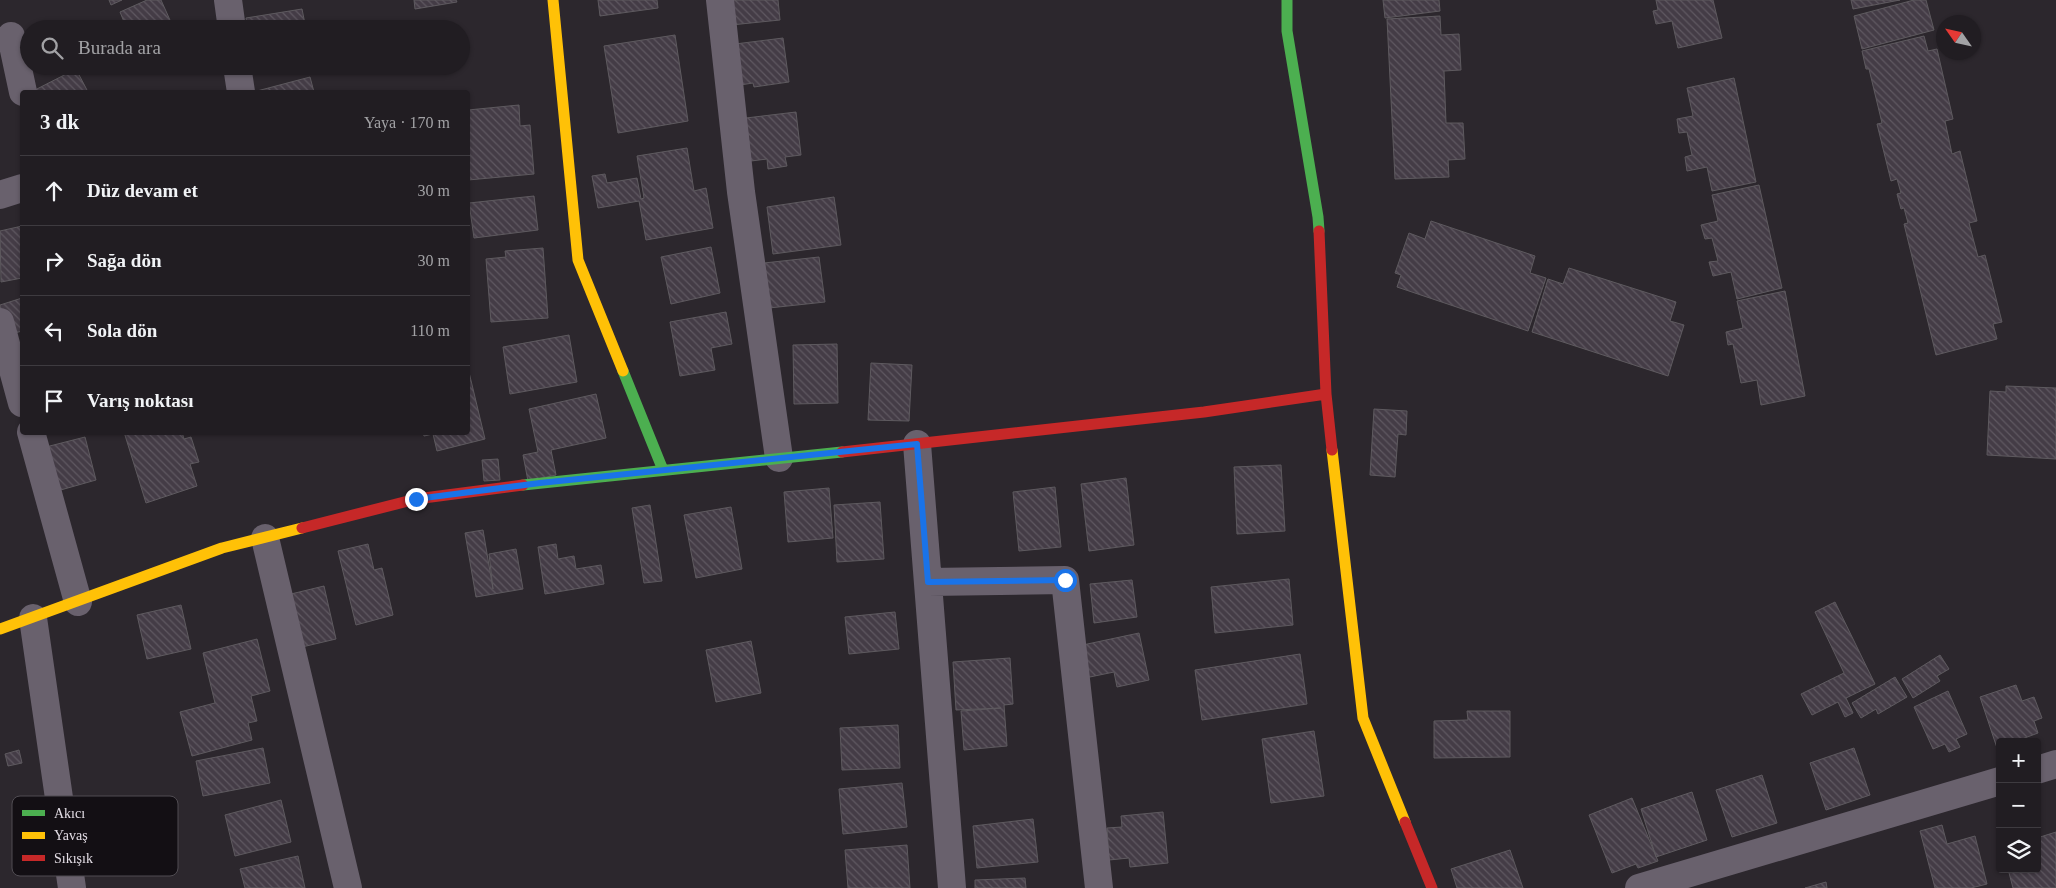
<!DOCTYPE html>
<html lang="tr">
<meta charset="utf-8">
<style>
body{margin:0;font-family:Georgia,serif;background:#2d2a2f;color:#f1f3f6}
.controls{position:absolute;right:15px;bottom:15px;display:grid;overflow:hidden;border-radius:5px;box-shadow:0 1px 4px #0004}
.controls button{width:45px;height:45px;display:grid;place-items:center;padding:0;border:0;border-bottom:1px solid #3e3b40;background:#211d22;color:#f1f3f6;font:25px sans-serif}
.compass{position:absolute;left:1936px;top:15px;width:45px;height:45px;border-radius:50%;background:#211d22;box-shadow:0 1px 4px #0004;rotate:304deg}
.stop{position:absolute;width:15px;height:15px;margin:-11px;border:4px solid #1a73e8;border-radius:50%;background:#fff}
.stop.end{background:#1a73e8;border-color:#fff;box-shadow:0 1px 5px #0008}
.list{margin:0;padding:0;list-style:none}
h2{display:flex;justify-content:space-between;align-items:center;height:65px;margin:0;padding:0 20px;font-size:21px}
h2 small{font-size:16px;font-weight:400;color:#a2a2a5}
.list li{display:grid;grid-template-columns:32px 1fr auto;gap:15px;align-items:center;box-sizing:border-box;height:70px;padding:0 20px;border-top:1px solid #3e3b40}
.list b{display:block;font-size:19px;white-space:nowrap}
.list em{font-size:16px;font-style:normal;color:#a2a2a5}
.icon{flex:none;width:28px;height:28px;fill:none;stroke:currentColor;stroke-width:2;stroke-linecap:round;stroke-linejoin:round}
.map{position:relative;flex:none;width:2056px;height:888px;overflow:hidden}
.search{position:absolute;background:#211d22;box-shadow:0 1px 4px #0004;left:20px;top:20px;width:450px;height:55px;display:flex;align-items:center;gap:12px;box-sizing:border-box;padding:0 18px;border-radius:28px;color:#a2a2a5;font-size:19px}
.panel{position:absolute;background:#211d22;box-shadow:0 1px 4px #0004;left:20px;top:90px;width:450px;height:345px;border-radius:5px}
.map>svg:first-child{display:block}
.building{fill:url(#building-back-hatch);stroke:#5e5a5f}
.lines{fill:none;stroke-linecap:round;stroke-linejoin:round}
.street{stroke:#69616d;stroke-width:28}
.fast{stroke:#4caf50;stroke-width:11}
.slow{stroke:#ffc107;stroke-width:11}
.jam{stroke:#c62828;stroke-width:11}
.route{stroke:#1a73e8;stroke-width:6}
.key{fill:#130f14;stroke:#514d53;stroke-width:1}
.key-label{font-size:14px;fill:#e3dde5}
</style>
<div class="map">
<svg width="2056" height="888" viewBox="0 0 2056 888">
<defs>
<pattern id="building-back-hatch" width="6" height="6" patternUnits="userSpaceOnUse" patternTransform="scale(1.25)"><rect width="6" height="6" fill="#443c46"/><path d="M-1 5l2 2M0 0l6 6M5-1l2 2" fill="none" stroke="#5f5861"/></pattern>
</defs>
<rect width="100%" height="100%" fill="#2c272d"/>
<path class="building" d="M109,0h13l-11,5z
M147,0h14l13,29h-47l-7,-17z
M414,0h42l1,2 -42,7z
M598,0h59l1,8 -58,8z
M729,0h49l2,20 -49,5z
M1383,0h56l1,11 -55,7z
M1656,0h57l9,38 -44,10 -6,-27 -16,3 -3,-13 5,-1z
M1851,0h49l-47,9z
M1914,0h12l8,30 -72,19 -8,-33z
M302,9l4,20h-58l-2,-11z
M1440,16l1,19 18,-1 2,36 -17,1 2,52h17l2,36 -17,1 1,17 -54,2 -8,-160z
M675,35l13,86 -70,12 -14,-87z
M1924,36l4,15 9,-2 16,70 -8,2 7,33 8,-3 17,70 -8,2 9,34 7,-2 17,67 -9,2 4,15 -61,16 -32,-131 4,-1 -4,-15 -3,1 -4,-15 4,-1 -4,-14 -6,2 -14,-57 5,-1 -13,-54h-3l-4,-18z
M783,38l6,44 -35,5 -1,-4 -13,2 -5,-41z
M254,66h25l-24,4z
M76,69l12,23h-57z
M310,77l4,15h-57v-1z
M1734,78l22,104 -44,9 -5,-24 -20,4 -2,-14 7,-2 -5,-23 -8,1 -2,-14 16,-3 -6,-28z
M519,105l1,21 10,-1 4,49 -66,6v-70z
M796,112l5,43 -16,2 2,9 -19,3 -1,-10 -16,2 -5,-43z
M687,148l7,43 12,-3 7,40 -67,12 -7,-39 -41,7 -6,-32 13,-2 2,9 30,-5 4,21 3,-1 -7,-42z
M1759,185l23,103 -45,11 -6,-27 -18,4 -4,-14 9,-1 -6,-23 -7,1 -4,-14 17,-4 -6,-26z
M534,196l4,34 -64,8 -5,-35z
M834,197l7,48 -68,9 -6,-47z
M1431,221l104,35 -5,17 16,5 -18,53 -131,-44 4,-12 -6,-2 14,-40 16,6z
M22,226v52l-21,4 -1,-51z
M711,247l9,46 -49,11 -10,-47z
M543,248l5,70 -57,4 -5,-63 20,-2 -1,-6z
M819,257l6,45 -56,6 -5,-45z
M1569,268l107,34 -6,19 14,4 -16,51 -136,-44 16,-53 15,5z
M1785,291l20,105 -44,9 -4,-25 -16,3 -8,-39 -5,1 -2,-13 17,-4 -6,-27z
M22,298v33l-18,5 -4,-14v-17z
M726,312l6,32 -21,4 4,22 -35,6 -10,-54z
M569,335l8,47 -67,12 -7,-47z
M837,344l1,59 -44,1 -1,-59z
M871,363l41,2 -3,56 -41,-1z
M468,368l17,71 -48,12 -4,-17 -9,2 -1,-4h45z
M2006,386l50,2v71l-69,-4 3,-64 16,1z
M596,394l10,44 -55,12 5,25 -28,6 -5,-26 15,-3 -9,-43z
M1374,409l33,2 -1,24 -8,-1 -3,43 -25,-2z
M124,432h58l2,7 7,-2 8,25 -9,2 7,22 -51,17z
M85,437l11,43 -46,13 -12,-44z
M498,459l2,21 -16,1 -2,-21z
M1281,465l4,66 -48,3 -3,-67z
M1126,478l8,67 -45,6 -8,-67z
M1055,487l6,60 -42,4 -6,-59z
M829,488l4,50 -45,4 -4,-50z
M880,502l4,57 -47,3 -3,-57z
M650,505l12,76 -18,2 -12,-75z
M731,507l11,62 -46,9 -12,-63z
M483,530l10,59 -4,-35 27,-5 7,40 -47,8 -11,-64z
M368,544l6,26 8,-2 11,47 -37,10 -18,-74z
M556,544l2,15 16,-3 2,13 25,-4 3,19 -59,10 -7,-47z
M1289,579l4,46 -78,8 -4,-46z
M1132,580l5,37 -43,6 -4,-39z
M324,586l12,53 -34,8 -11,-53z
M1835,602l40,82 -29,14 7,15 -8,4 -7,-15 -26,13 -11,-21 43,-21 -29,-61z
M181,605l10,44 -44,10 -10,-44z
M895,612l4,37 -50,5 -4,-37z
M1139,633l10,47 -32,7 -3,-15 -29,6 -7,-32z
M257,639l13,52 -19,5 6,25 -9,2 4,17 -60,16 -12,-44 35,-9 -12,-50z
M751,641l10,52 -45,9 -10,-52z
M1300,654l7,50 -105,16 -7,-50z
M1940,655l9,14 -12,7 3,5 -27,17 -11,-19z
M1010,658l3,46 -9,1 3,41 -43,4 -3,-39 40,-3 -45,2 -3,-48z
M1895,677l12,20 -29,17 -2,-5 -15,9 -9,-15z
M2016,685l6,16 12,-4 8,21 -8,3 4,12 -24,9h-14v5l-3,1 -17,-51z
M1948,691l19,43 -11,5 4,8 -11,5 -4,-8 -12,5 -19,-42z
M1467,711h43v46l-76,1v-37l34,-1z
M898,725l2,43 -58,2 -2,-42z
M1314,731l10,65 -53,7 -9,-64z
M263,748l7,35 -67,13 -7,-35z
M1854,748l16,47 -44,15 -16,-47z
M19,750l3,13 -14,3 -3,-12z
M1762,775l15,48 -45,14 -16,-47z
M902,783l5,44 -64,7 -4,-45z
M1692,792l15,48 -51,17 -15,-48z
M1632,798l26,63 -20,7 -2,-4 -24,9 -23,-58z
M281,800l10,42 -56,14 -10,-41z
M1163,812l5,51 -38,4 -1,-9 -20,2 -2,-32 15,-1 -1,-11z
M1033,819l5,43 -61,6 -4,-42z
M1942,825l5,19 28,-8 12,48 -16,4h-36l-15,-57z
M2056,832v56h-43l-5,-19h29v-31z
M907,845l3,43h-62l-3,-38z
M1510,850l13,38h-66l-6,-19z
M298,856l7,32h-60l-5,-19z
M1025,878l1,10h-51v-8z
M1826,882l1,6h-22z"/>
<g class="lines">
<path class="street" d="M228,0l4,29
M720,0l21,192 38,266
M11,36l12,56
M237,66l4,26
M0,195l22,-7
M0,322l22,81
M31,432l47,170
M917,444l35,444
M265,538l83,350
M928,582l137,-2 34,308
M33,618l39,270
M2037,770l19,-6
M1639,888l361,-107"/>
<path class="fast" d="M1287,0v31l31,186 1,14
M623,371l40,99
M523,485l319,-33"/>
<path class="slow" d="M553,0l25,260 45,111
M1332,450l31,268 42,104
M0,629l222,-81 80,-20"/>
<path class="jam" d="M1319,231l7,163 6,56
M842,452l362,-40 122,-18
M302,528l114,-29 107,-14
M1405,822l27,66"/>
</g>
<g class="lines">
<path class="route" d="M416,499l124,-16 377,-39 11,138 137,-2"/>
</g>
<rect x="12" y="796" width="166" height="80" rx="8" class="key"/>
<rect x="22" y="810" width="23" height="6" fill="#4caf50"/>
<rect x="22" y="832" width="23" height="7" fill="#ffc107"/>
<rect x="22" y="855" width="23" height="6" fill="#c62828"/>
<g class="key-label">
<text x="54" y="818">Akıcı</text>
<text x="54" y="840">Yavaş</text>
<text x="54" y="863">Sıkışık</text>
</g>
</svg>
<div class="controls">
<button>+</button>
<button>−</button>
<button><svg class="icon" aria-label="layers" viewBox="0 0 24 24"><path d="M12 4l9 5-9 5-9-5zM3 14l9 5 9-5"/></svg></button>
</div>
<svg class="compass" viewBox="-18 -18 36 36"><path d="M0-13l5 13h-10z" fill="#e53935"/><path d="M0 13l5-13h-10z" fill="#a2a2a5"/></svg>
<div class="stop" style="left:1065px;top:580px"></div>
<div class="stop end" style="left:416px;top:499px"></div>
<div class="search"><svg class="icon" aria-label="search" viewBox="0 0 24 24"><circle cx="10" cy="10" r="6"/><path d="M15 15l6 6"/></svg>Burada ara</div>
<section class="panel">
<h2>3 dk<small>Yaya · 170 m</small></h2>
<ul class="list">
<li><svg class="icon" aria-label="ahead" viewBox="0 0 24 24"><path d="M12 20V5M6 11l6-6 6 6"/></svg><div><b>Düz devam et</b></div><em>30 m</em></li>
<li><svg class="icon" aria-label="right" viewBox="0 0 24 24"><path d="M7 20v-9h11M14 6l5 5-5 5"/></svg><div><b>Sağa dön</b></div><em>30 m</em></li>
<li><svg class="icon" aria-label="left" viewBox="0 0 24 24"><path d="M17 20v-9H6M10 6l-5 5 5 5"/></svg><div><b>Sola dön</b></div><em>110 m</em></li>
<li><svg class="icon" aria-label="arrive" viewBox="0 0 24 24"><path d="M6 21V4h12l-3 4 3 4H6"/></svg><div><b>Varış noktası</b></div></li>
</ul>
</section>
</div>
